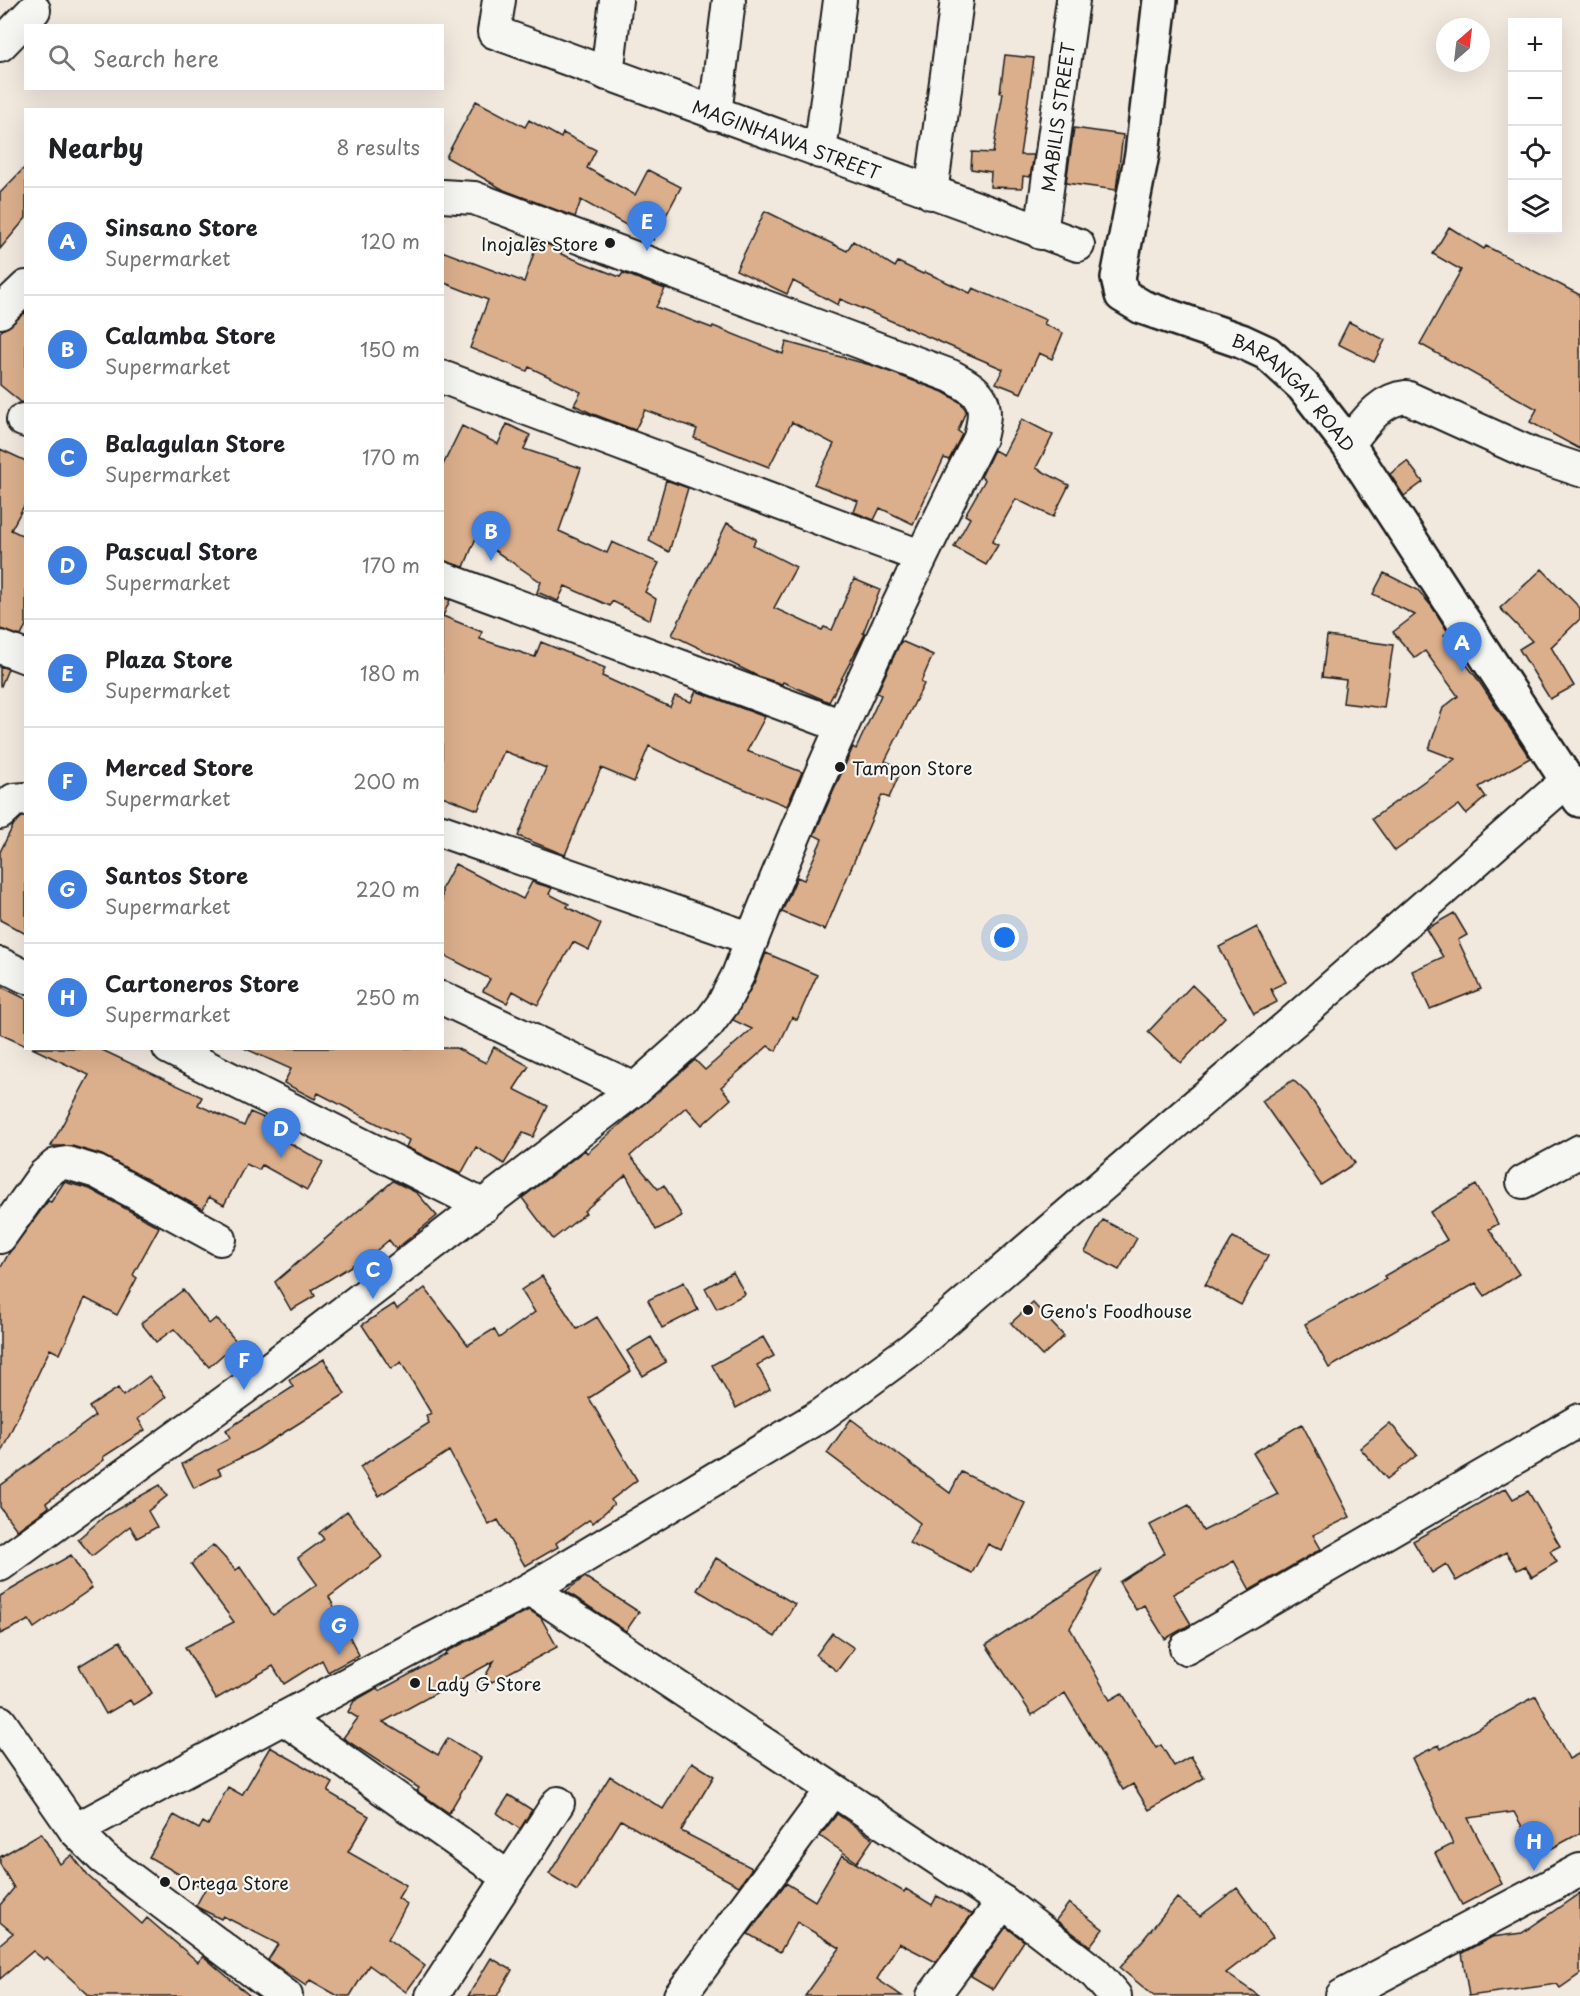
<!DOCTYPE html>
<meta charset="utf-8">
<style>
body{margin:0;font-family:"Playpen Sans",sans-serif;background:#f2f2f2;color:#202124}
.controls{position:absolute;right:18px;top:18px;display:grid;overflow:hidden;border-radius:0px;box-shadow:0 6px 24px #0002}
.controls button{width:54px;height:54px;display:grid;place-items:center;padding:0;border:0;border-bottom:2px solid #e0e0e0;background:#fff;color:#202124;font:30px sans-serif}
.compass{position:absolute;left:1436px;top:18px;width:54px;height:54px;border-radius:50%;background:#fff;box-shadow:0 6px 24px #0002;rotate:28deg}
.you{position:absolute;left:1005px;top:938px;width:21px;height:21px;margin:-15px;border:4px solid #fff;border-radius:50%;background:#1a73e8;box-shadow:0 0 0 9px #1a73e833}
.badge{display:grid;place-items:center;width:39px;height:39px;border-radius:50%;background:#111827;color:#fff;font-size:20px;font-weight:700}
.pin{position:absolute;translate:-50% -50px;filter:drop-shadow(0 2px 3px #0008)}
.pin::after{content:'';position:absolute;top:32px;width:21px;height:18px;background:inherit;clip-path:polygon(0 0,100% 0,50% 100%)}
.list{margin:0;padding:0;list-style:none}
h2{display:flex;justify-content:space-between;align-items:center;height:78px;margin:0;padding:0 24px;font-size:26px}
h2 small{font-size:20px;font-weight:400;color:#757577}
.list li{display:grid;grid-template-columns:39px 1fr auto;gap:18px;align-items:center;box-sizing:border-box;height:108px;padding:0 24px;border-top:2px solid #e0e0e0}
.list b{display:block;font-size:22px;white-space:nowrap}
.list p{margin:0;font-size:20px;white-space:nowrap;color:#757577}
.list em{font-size:20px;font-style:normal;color:#757577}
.icon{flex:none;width:33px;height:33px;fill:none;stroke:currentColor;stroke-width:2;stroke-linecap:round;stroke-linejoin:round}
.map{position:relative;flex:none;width:1580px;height:1996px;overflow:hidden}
.search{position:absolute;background:#fff;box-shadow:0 6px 24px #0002;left:24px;top:24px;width:420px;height:66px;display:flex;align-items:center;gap:15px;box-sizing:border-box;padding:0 21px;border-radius:0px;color:#757577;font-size:22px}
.panel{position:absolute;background:#fff;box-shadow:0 6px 24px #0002;left:24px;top:108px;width:420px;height:942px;border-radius:0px}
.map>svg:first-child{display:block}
.building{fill:#dbaf8c;stroke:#1c1c1c;stroke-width:1.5}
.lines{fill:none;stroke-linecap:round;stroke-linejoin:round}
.minor-casing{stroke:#1c1c1c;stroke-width:36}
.tertiary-casing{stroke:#1c1c1c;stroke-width:38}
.minor{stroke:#f6f6f2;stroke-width:32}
.tertiary{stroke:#f6f6f2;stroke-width:33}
.poi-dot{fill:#1c1c1c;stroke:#f6f6f2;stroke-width:2}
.labels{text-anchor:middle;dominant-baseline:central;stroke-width:4.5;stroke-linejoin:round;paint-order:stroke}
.street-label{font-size:18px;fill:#1c1c1c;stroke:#f6f6f2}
.poi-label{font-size:18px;fill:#1c1c1c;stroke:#f6f6f2;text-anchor:start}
</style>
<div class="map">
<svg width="1580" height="1996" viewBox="0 0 1580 1996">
<rect width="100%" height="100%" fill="#f1e8de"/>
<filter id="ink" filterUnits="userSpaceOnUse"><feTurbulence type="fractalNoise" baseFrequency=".0167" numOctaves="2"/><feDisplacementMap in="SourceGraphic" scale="12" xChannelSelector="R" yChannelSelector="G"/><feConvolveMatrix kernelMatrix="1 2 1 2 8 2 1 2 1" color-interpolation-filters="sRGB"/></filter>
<g filter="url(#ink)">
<path class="building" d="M1005,55l29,3 -14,97h14l-4,22 -7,-1 -1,12 -32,-1 1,-15 -20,-3 1,-17 21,1 10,-60h-3z
M476,101l49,26 4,-7 32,18 2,-5 33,17 -9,18 48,27 13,-25 33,17 -28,53 -72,-40 -6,17 -71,-27 -58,-33z
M1074,128l49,7 -7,55 -50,-7z
M26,166v52l-26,31v-56z
M765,211l82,40 6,-10 42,26 3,-5 25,12 2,-2 45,21 3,-5 73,32 -2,4 19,9 -11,26 -13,-6 -18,40 -25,-10 7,-14 -163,-70 -2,6 -45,-24 -6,13 -51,-24z
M1449,227l35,22 2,-3 94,49v154l-50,-27 7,-13 -117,-65 41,-74 -28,-16z
M538,241l24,9 -1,4 59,23 3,-4 42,16 -9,18 56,21 1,-2 70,28 3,-12 88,24 69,26 17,10 6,8 -8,21 4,3 -13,26 -5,-2 -31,66 -33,-16 -6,12 -20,-8 4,-11 -44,-17 20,-40 -42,-22 -23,45 -75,-29 3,-9 -52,-19 -10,20 -42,-16 -19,-9 7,-13 -52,-25 -2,4 -57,-23 18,-48 -46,-18v-31l82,31z
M26,312v91l-5,-1 -21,-17v-53z
M1349,322l36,18 -11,22 -36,-18z
M1022,419l31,16 -17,33 33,17 -16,32 -37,-18 -24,43 6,3 -12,20 -32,-18 16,-29 -5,-3 20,-35 -4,-3 13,-27 9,5z
M507,424l23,11 -6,14 57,19 -22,63 48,22 5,-11 47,21 -14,29 11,7 -6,21 -38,-19 -2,5 -45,-20 -7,15 -21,-9 4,-10 -65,-44 -12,29 -22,-6v-94l20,-41 36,18z
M0,449l26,12v41l-15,28 15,7v88l-5,11 -21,-7z
M1407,461l16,21 -19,14 -14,-22z
M666,480l22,8 -19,64 -20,-11z
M727,523l29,16 -3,6 43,22 -22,41 48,22 2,-3 8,3 22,-51 26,11 -17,43 2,1 -36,68 -46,-20 -1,2 -22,-7 -88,-42z
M1542,569l38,39v11l-29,28 23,39 -24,13 -31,-50 13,-8 -32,-33z
M1384,573l34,17 15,18 15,24 -4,3 32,42 54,81 -51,29 7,10 -20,17 -7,-9 -64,46 -23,-32 83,-60 -26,-10 14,-41 15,-12 -33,-45 -10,7 -22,-26 22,-17 -42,-21z
M442,597l8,3 -7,16 39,16 -2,7 55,18 6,-15 64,26 -3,8 68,31 5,-11 16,6 5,-11 69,26 -18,34 55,21 -15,34 -83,-33 -55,-27 -15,36 -33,-14 -36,87 -47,-19 28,-68 -42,-17 -26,59 -36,-14z
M1327,636l66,9 -9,63 -41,-5 3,-23 -24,-3z
M901,641l32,14 -12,27 3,2 -39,77 17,7 -13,30 -7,-3 -57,135 -43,-18 15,-35 7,3 18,-41 -8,-4 39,-88 3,2 25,-54 -4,-2z
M0,666l8,3 -7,17 -1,-1z
M22,817h4v117l-26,-14v-68l14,-28z
M455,864l68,35 9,-17 20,6 -3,6 20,10 -2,3 34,17 -12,26 -16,-8 -35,63 -25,-14 -6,12 -24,-12 7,-12 -48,-25v-66z
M1454,913l13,22 -9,5 23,49 -51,20 -18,-38 31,-14 -17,-28z
M1257,927l29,55 -15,7 6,13 -23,12 -35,-67z
M766,953l51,22 -20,45 -5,-3 -16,34 -8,-5 -47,41 10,12 -29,26 -16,-18 -56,49 28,33 6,-4 18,31 -26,14 -30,-55 -42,36 2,2 -33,26 -31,-41 63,-48 2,3 108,-93 10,10 47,-41 -19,-9 21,-37z
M1192,985l33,32 -44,46 -33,-31z
M0,986l26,13v47l-26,-12z
M494,1047l35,19 -15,23 34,17 -15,31 -10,-4 -19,31 -28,-17 -15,27 -55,-27 3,-7 -91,-47 -3,6 -31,-16 7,-14 -47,-21h212l30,15z
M32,1048h66l104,49 -4,8 46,21 6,-14 28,12 -4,10 49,28 -16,28 -45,-25 -3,5 -13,-6 -22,41 -15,-8 -6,12 -101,-54 -30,-9h-21l38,-71z
M1293,1080l14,13 48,70 -34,22 -59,-84z
M393,1181l24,12 20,23 -41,33 -7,-9 -30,25 -3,-2 -44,27 3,6 -24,14 -16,-28z
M64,1182l26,7 69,38 -26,48 4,3 -20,37 -32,-17 -25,56 -10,-5 -50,105v-185l9,-16 39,-52 3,1z
M1476,1185l22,39 -9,5 30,45 -34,22 -9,-13 -147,85 -24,-44 81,-45 -2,-3 63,-36 -17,-28z
M1103,1220l34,18 -18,32 -34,-18z
M1233,1237l35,19 -27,49 -36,-20z
M733,1272l12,22 -28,15 -12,-21z
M542,1276l35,53 20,-12 34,54 -42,27 48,82 -26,20 3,4 -21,19 -4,-3 -33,23 2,4 -33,19 -27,-46 -9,5 -40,-74 -70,45 -19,-29 69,-44 -3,-7 5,-3 -30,-51 -10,7 -29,-44 32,-21 3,5 28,-21 43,57 26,-16 5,9 36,-26 -14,-22z
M684,1282l14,28 -36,18 -14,-28z
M183,1290l26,34 7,-6 21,24 -28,25 -35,-38 -18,13 -15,-19z
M1033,1303l31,33 -22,20 -31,-33z
M651,1337l15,25 -23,14 -16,-25z
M763,1337l11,19 -17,9 13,24 -34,19 -24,-43z
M324,1359l21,35 -87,55 -40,20 3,5 -27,14 -12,-24 48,-26 -4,-8 67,-43 -4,-7z
M149,1376l17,21 -28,22 7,11 -42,27 1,3 -58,43 3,4 -32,23 -17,-23v-21l95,-70 -6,-9 29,-19 5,8z
M851,1419l99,74 11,-21 64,31 -23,48 -14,-7 -16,29 -63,-30 11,-20 -93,-70z
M1390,1423l27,32 -30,24 -27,-31z
M1302,1424l48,93 -37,18 8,14 -71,41 -16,-29 -61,33 18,30 -26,15 -21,-34 -8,5 -17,-28 46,-29 -15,-28 39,-20 14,26 75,-37 -25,-41z
M160,1485l7,11 -19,15 9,16 -20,11 -7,-12 -38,30 -14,-17 27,-23z
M1506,1488l7,11 15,-8 32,55 -10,5 7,11 -25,15 -7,-11 -8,4 -11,-18 -50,29 -10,-17 -14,9 -19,-32z
M347,1511l35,46 -53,40 30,58 -31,17 -6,-12 -38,24 -11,-18 -57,33 -31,-52 49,-25 -43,-58 22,-19 23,25 4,-3 33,48 44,-31 -19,-26 26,-19 -5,-6z
M71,1555l21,33 -58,40 -5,-8 -29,14v-38z
M716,1558l79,46 -20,33 -78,-47z
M1102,1570l-32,58 40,72 12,-7 34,55 5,-3 13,21 17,-10 13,22 -55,32 -16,-26 -10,6 -58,-97 -33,22 -46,-70z
M585,1577l54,35 -13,19 -60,-40z
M529,1610l12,8 16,29 -80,43 17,-29 -111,61 55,33 10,-17 33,20 -32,55 -32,-22 2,-3 -76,-50 15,-20 -10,-6 6,-11 23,-13 2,3 68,-37 -1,-2z
M832,1633l22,15 -17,23 -21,-16z
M120,1641l32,52 -19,12 -3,-5 -24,14 -27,-48z
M1536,1696l33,63 11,-6v80l-42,23 -24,-44 -46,6 34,66 -40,21 -27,-52 18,-9 -41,-86 27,-13 2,4z
M270,1747l63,36 -5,9 41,24 -21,36 58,33 -8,13 9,6 -19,35 37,27 -19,26 -37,-27 -19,31h-12l-28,-16 -4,6 -38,-26 10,-16 -55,-28 -2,3 -22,-11 -3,-2 9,-17 -56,-32 25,-42 25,14 4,-7 5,3 20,-38 14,8z
M692,1762l22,14 -33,55 71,37 -13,18 -59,-31 -59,-35 -44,71 -28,-17 61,-98 53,33z
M509,1795l23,15 -12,19 -23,-16z
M837,1814l36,25 -16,23 -37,-26z
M41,1833l19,31 12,-9 16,21 54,48 5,-6 51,44 5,-6 47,40h-160l-43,-39 -3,3 -11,-9 -33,28v-35l13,-11 -13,-11v-17l14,-17 -14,-24v-7z
M842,1855l62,37 2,-3 26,16 5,-9 35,18 -36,48 -37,-19 -22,36 25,17h-97l35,-48 -43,-26 -17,30 -32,-18 38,-51 29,18z
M1237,1888l36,49 -47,36 33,23h-105l-34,-28 57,-70 23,18z
M1580,1893v81l-20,14 -3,-4 -88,12 -7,-43 30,-16 30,-4z
M1069,1903l34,26 -13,17 -34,-26z
M1006,1927l18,14 -31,48 -22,-13z
M491,1958l21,12 -15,26h-29z"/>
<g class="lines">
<defs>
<g id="minor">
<path id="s1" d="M499,0l-5,32 584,213"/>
<path d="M0,45l34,-35"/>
<path d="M607,74l9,-74"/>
<path d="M715,114l14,-114"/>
<path d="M820,152l20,-152"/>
<path d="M931,193l26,-193"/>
<path id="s2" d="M1041,233l32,-233"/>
<path d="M0,312l26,-25"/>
<path d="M442,377l478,179"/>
<path d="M23,420l3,1"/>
<path d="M1348,444c17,-20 30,-44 58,-47l126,57 48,16"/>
<path d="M442,578l400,148"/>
<path d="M0,647l26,10"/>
<path d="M0,813l14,-13 12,-1"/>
<path d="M442,831l310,108"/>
<path d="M0,964l26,13"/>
<path d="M442,998l193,91"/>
<path d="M169,1048l315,158"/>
<path d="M1523,1182l57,-31"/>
<path d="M0,1237l44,-62 12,-10 11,-2 30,9 123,67"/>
<path d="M0,1565l243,-176 392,-300 73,-65 15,-20 15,-29c70,-183 154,-362 242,-537 9,-37 4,-44 -29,-62l-477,-178 -32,-2"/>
<path d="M530,1589l473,313 92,71 20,23"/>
<path d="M1186,1648l394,-228"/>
<path d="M283,1718l226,160"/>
<path d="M0,1722l75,108 28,28 183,138"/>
<path d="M75,1830l341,-183 114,-58 293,-175 90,-66 383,-329 272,-239"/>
<path d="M432,1996l126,-193"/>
<path d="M680,1996l152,-206"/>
<path d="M933,1996l70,-94"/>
<path d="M1342,1996l238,-126"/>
</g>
<g id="tertiary">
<path id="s3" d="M1160,0l-18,154 -24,124 4,17 20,12 99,34 26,12 36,33 45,58 232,356"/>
</g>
</defs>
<use href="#minor" class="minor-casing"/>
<use href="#tertiary" class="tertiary-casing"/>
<use href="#minor" class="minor"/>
<use href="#tertiary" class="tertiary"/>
</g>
</g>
<g class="poi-dot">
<circle cx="610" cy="243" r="6"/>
<circle cx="840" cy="767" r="6"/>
<circle cx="1028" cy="1310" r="6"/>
<circle cx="415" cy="1683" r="6"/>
<circle cx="165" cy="1882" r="6"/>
</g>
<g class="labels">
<g class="street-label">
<text stroke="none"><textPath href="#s2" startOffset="117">MABILIS STREET</textPath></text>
<text stroke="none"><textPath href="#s1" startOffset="344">MAGINHAWA STREET</textPath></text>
<text stroke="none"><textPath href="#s3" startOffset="501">BARANGAY ROAD</textPath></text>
</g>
<g class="poi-label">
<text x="598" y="243" text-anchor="end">Inojales Store</text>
<text x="852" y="767">Tampon Store</text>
<text x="1040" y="1310">Geno's Foodhouse</text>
<text x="427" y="1683">Lady G Store</text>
<text x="177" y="1882">Ortega Store</text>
</g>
</g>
</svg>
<div class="controls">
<button>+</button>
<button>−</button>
<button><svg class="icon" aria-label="locate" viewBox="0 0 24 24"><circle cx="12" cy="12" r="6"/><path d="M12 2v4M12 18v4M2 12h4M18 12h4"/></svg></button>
<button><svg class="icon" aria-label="layers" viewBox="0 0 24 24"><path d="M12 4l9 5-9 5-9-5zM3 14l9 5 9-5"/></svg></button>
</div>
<svg class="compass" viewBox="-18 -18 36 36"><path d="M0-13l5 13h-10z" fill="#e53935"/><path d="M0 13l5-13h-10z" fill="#757577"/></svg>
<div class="you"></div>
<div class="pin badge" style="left:1462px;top:672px;background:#3f7fe0">A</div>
<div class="pin badge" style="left:491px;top:561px;background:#3f7fe0">B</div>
<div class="pin badge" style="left:373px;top:1299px;background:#3f7fe0">C</div>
<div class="pin badge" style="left:281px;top:1158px;background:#3f7fe0">D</div>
<div class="pin badge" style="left:647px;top:251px;background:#3f7fe0">E</div>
<div class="pin badge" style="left:244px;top:1390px;background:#3f7fe0">F</div>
<div class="pin badge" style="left:339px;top:1655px;background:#3f7fe0">G</div>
<div class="pin badge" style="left:1534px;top:1871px;background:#3f7fe0">H</div>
<div class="search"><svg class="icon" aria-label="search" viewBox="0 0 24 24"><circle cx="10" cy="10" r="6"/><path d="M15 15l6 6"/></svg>Search here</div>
<section class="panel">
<h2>Nearby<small>8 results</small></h2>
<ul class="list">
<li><span class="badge" style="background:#3f7fe0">A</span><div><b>Sinsano Store</b><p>Supermarket</p></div><em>120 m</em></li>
<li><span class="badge" style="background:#3f7fe0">B</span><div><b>Calamba Store</b><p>Supermarket</p></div><em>150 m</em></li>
<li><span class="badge" style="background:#3f7fe0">C</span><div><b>Balagulan Store</b><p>Supermarket</p></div><em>170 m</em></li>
<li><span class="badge" style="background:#3f7fe0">D</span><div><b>Pascual Store</b><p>Supermarket</p></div><em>170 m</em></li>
<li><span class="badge" style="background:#3f7fe0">E</span><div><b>Plaza Store</b><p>Supermarket</p></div><em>180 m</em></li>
<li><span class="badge" style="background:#3f7fe0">F</span><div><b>Merced Store</b><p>Supermarket</p></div><em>200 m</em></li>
<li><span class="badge" style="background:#3f7fe0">G</span><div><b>Santos Store</b><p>Supermarket</p></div><em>220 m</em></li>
<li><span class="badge" style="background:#3f7fe0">H</span><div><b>Cartoneros Store</b><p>Supermarket</p></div><em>250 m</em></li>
</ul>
</section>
</div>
